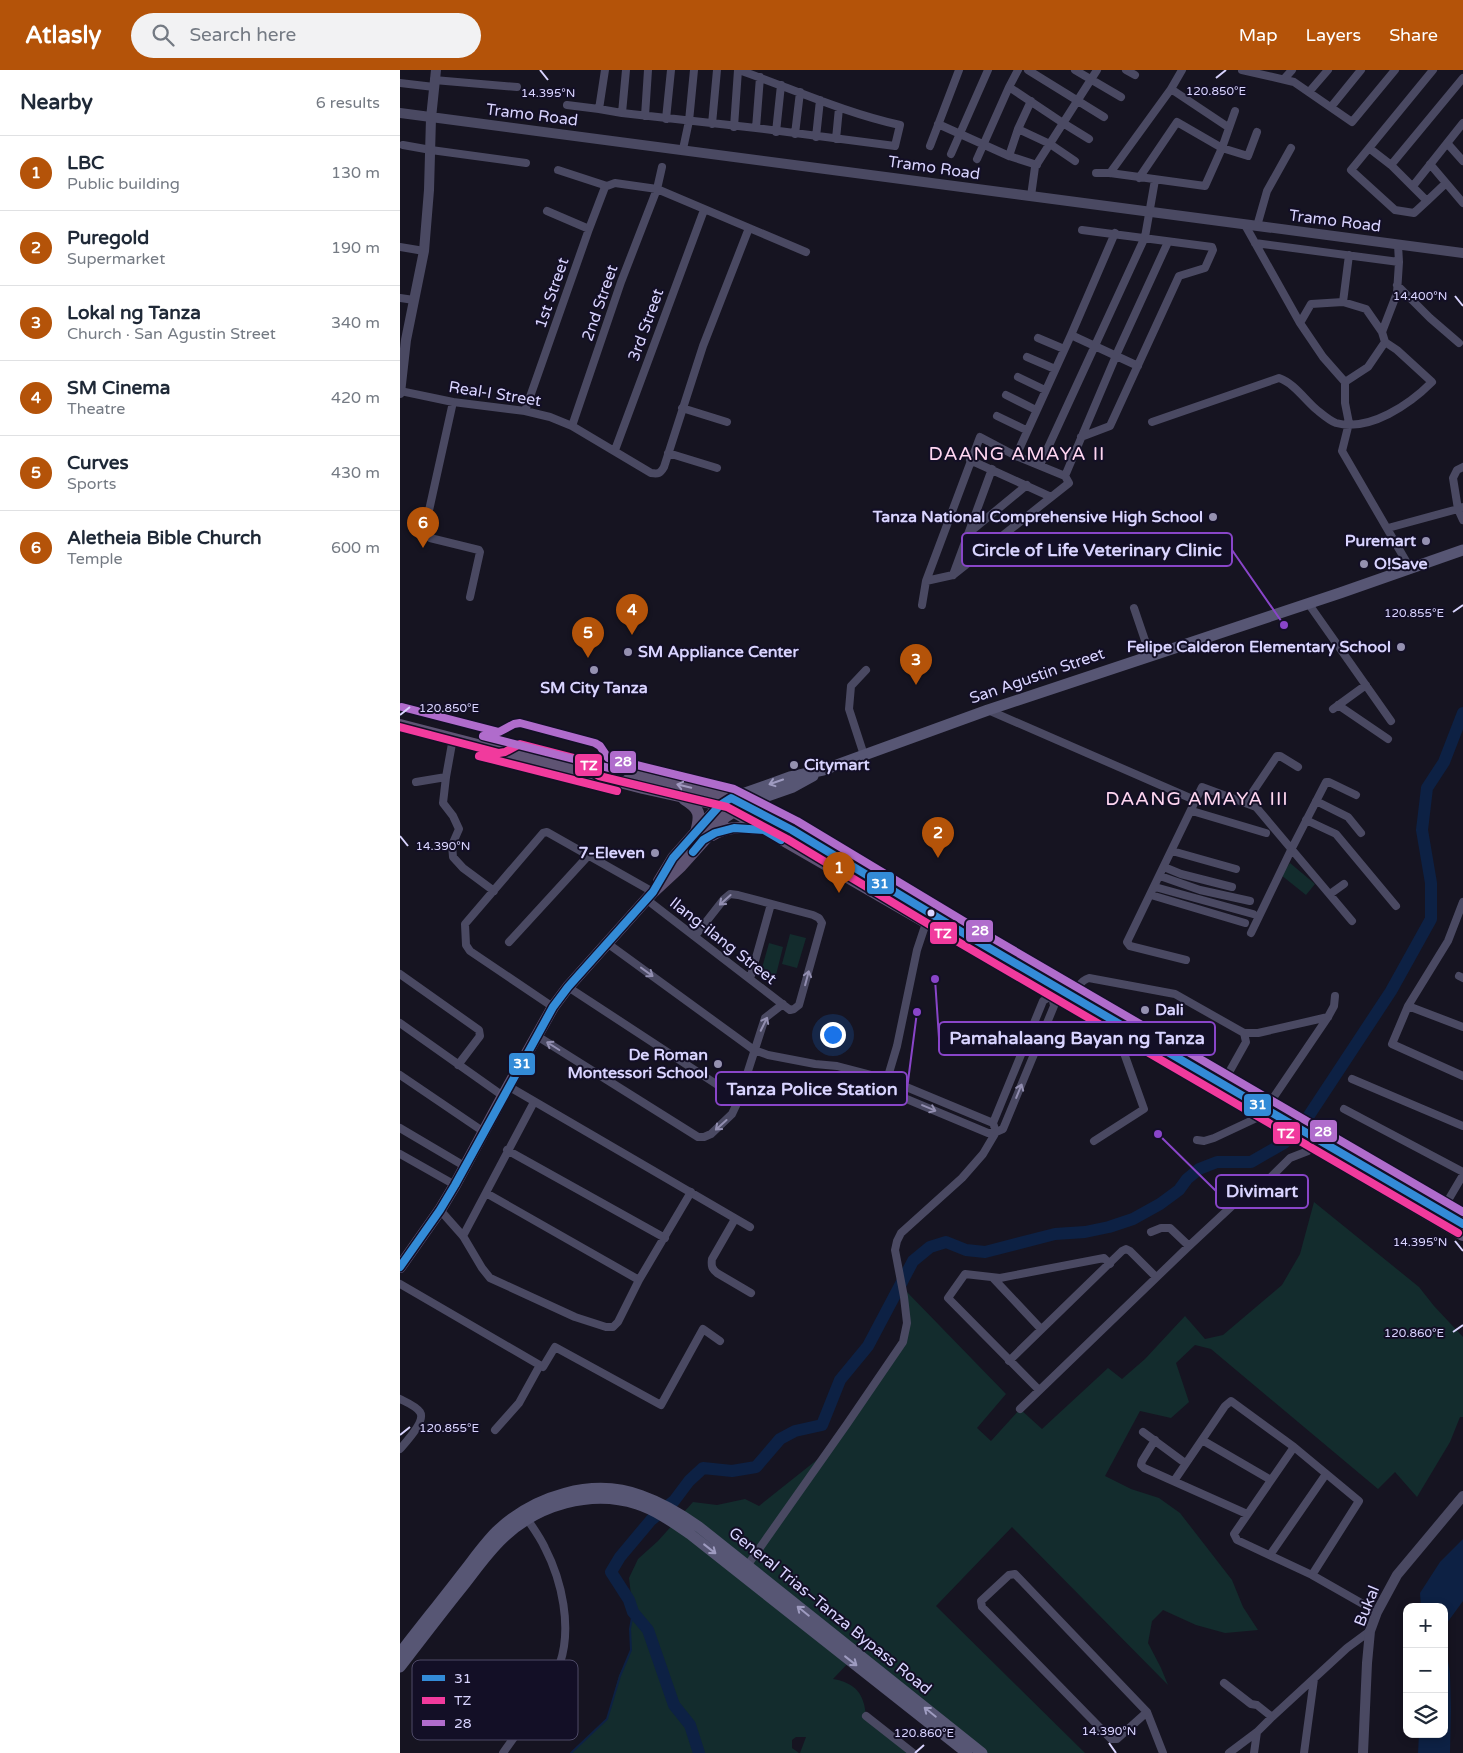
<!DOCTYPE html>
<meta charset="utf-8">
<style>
body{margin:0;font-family:"Varela Round",sans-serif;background:#f2f2f3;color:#1f2937}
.controls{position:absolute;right:15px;bottom:15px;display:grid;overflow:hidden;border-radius:10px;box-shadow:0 2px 8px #0003}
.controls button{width:45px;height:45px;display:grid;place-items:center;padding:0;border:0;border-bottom:1px solid #e0e1e3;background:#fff;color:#1f2937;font:25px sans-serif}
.you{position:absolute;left:432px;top:964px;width:18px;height:18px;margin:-12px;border:4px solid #fff;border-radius:50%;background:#1a73e8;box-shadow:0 0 0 8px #1a73e833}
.badge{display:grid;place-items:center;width:32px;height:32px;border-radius:50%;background:#b45309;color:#fff;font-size:16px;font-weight:700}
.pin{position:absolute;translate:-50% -41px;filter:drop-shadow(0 1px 2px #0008)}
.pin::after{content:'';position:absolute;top:26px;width:18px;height:15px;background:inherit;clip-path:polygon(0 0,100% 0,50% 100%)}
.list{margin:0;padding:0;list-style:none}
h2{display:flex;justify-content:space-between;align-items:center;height:65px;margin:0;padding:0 20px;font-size:21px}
h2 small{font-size:16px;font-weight:400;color:#747a83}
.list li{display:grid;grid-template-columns:32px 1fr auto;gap:15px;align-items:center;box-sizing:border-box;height:75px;padding:0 20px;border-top:1px solid #e0e1e3}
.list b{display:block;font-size:19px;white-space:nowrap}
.list p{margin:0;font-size:16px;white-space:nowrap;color:#747a83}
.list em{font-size:16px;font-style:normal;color:#747a83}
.icon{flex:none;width:28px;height:28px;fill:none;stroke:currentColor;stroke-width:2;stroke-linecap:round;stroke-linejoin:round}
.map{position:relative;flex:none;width:1063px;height:1683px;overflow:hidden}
header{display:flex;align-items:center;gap:30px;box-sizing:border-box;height:70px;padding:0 25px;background:#b45309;color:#fff}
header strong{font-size:24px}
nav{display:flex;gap:28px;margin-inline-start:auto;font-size:18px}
.search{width:350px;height:45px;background:#f2f2f3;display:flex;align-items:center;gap:12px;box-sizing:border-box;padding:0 18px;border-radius:28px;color:#747a83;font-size:19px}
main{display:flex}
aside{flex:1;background:#fff}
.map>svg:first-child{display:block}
.green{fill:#132c2d}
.water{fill:#0d2144}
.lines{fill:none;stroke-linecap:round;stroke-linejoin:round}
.stream{stroke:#0d2144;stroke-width:2}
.river{stroke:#0d2144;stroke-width:12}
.minor{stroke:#4a4962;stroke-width:8}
.tertiary{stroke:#4a4962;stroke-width:10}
.secondary{stroke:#575674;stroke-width:11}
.primary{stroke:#5e5373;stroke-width:12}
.bus-1-casing{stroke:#130f26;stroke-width:11}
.bus-2-casing{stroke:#130f26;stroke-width:11}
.bus-3-casing{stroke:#130f26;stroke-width:11}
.bus-1{stroke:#338bd7;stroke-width:8}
.bus-2{stroke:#f13a9d;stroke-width:8}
.bus-3{stroke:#b06ccc;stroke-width:8}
.oneway{stroke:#9e9bc0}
.oneway2{stroke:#a29ac0}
.oneway3{stroke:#928eb0}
.ticks{fill:none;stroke:#d9d4ff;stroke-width:2}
.poi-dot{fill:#9591b1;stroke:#130f26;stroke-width:2}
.bus-dot{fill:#d9d4ff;stroke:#130f26;stroke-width:2}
.labels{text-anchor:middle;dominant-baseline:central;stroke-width:4;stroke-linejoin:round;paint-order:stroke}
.street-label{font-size:16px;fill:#d9d4ff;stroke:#130f26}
.poi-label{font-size:16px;font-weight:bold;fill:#d9d4ff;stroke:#130f26;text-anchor:end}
.quarter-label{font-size:19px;letter-spacing:1px;fill:#ffd6f0;stroke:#130f26}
.key{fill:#130f26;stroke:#4e4a67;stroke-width:1}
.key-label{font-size:14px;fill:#d9d4ff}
.ticks-label{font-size:12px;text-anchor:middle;fill:#d9d4ff;stroke:#130f26;stroke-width:4;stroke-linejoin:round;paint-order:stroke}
.leader{fill:none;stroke:#8945c9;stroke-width:2}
.callout-dot{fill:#8945c9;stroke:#130f26;stroke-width:2}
.callout{fill:#130f26;stroke:#8945c9;stroke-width:2}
.callout-label{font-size:18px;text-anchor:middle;font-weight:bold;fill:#d9d4ff}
.line-badge{stroke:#130f26;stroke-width:2}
.badge-label{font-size:14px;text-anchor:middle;font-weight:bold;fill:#fff}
</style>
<header>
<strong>Atlasly</strong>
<div class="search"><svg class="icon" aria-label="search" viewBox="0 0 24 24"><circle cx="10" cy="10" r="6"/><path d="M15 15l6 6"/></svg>Search here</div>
<nav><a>Map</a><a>Layers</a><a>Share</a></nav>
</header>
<main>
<aside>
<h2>Nearby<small>6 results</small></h2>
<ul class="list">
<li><span class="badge">1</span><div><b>LBC</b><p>Public building</p></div><em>130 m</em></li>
<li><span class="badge">2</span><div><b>Puregold</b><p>Supermarket</p></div><em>190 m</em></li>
<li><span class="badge">3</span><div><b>Lokal ng Tanza</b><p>Church · San Agustin Street</p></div><em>340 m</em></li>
<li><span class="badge">4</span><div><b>SM Cinema</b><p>Theatre</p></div><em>420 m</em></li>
<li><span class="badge">5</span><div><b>Curves</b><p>Sports</p></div><em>430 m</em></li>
<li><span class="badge">6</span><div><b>Aletheia Bible Church</b><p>Temple</p></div><em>600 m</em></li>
</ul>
</aside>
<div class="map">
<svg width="1063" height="1683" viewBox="0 0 1063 1683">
<rect width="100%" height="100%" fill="#161421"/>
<path class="green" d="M890,793l25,21 -9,11 -25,-20z
M390,864l16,4 -9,30 -15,-4z
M369,873l14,4 -8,32 -15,-4z
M914,1132l105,85 15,19 29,31v80h-3l-10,25 -33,55 -22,-25 -17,17 -167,-140 -16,-4 -19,18 13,39 -18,16 -31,-7 -35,65 26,13 28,9 21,15 52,67 11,27 15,23 -33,3 -29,-8 -33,-15 -11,11 -4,22 13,25 7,17 -156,-158 -76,79 149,147h-111l-121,-95 -20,21c23,4 31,15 33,37l47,37h-113l6,-16h-10l-4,3v8l7,5h-228l36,-34 12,-43 12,-26 -1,-21 3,-17 -4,-34 9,-19 20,-18 35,-39 24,3 28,-6 14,7 69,-55 75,-109 3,-51 100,103 -29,34 14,13 29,-32 22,20 66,-61 14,11 23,-20 40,-43 20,23 18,-4 59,-50 18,-31z"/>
<path class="water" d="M1063,1469v62l-19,26v-20h-23l-1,-14 20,-31z
M1044,1567l6,36 1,36 -1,44h-32l1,-19h25z"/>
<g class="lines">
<path class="stream" d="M171,1683l36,-34 13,-43 11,-26 -1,-21 3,-17"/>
<path class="river" d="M299,1683l-9,-28 -16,-20 -26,-75 -15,-18 -4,-12 -18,-28 9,-15 31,-37 23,-19 15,-20 14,-13 29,3 24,-4 24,-28 15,-8 27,-6 18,-45 28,-34 45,-85 17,-14 16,-5 20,8 19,2 70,-18 30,-2 24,-5 24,-8 27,-15 19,-14 8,-11 12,-10 18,-7h34l33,-19 22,-23 85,-129 40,-72v-36l-9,-53 5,-42 17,-26 19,-49"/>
<path class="minor" d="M628,0l76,47
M675,0l46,27
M726,0l9,5
M842,0l52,12 58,40 43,-52
M884,9l8,-9
M34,10l83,7
M0,13l34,4
M609,17l9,-17
M771,19l57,38
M909,22l19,-22
M167,35l32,4 23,4 134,15 139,18 5,-21c-55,-12 -107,-36 -161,-55
M931,37l30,-37
M199,39l6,-39
M222,43l4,-43
M245,46l3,-46
M266,49l5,-49
M312,54l5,-54
M538,54l71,32
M334,57l4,-57
M356,58l4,-51
M618,59l13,-28
M376,62l5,-47
M395,64l5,-42
M416,67l4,-37
M436,69l3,-31
M1047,73l16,18
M3,75l28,5 95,13
M530,76l29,-76
M969,78l22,17 36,36 -13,12 -19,-3 -44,-40 82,-100
M283,79l6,-28 5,-51
M551,84l37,-84
M577,89l32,-72 54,36 26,16
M1030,94l33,39
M637,95l-28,-9 9,-27 32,15 25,17
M991,95l72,-87
M158,100l49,16 8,-3 42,6 149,63
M696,103h14l95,13 17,-38 13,-37
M710,103l61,-84 11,-19
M739,108l38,-56 45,26 26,8 9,-24
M1013,116l50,-63
M631,126l4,-29 62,-97
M1027,131l19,-18
M147,141l42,18
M845,155l55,98 11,-19 32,-2 23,7 16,23
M857,156l10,-35 24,-43
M855,173l144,19
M0,177l24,4
M997,215l33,33 29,25
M0,228l14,2
M943,232l6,-47
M900,253l23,34 22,25v21l4,20 -7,28 68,117
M671,265l67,31
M638,268l26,11
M627,287l28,12
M618,307l27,13
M945,312l23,-15 17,-25
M0,321l53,11 72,9 25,6 22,9 79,47c7,1 9,1 13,-6l39,-121 46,-118
M606,325l30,15
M53,332l-29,131 6,5 49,12 1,2 -10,45
M282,338l45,14
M125,341l64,-182 16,-42 2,-1
M597,346l29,14
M752,352l127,-44c15,5 26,22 38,32 5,4 13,11 19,13 34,9 74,-19 96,-41l-35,-32 -12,-8 -3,-10 15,-39 2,-31 -1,-17
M172,356l49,-144 36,-93 5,-22
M580,367l36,19 49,20 4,7 -116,92 -27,6z
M681,367l29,-11 69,-150 26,-8 8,-18 -1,-3 -130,-17
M215,380l89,-240
M268,383l49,15
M616,386l55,-121 44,-102
M570,390l81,37
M640,395l105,-228 10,-57
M665,406l53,-125 50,-109
M1063,437l-5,2 5,11
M988,458l70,-19 -5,-31 4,-8 6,-3
M570,462l57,-47
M553,505l39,-106
M908,533l83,118
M522,535l4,-24
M734,538l16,47
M938,635l50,34
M933,639l33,-24
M588,640l209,91
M53,668l-7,39 -3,26 10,13 6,13 -7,16 1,12 10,11 31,23
M464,685l-15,-46 2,-23 15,-16
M16,712l30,-5
M916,731l32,16 13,16
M846,732l31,-46h3l18,11
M792,741l74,22
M906,750l30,14 60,72
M772,781l64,18
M764,797l17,7 51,13
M760,806l40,14 50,11
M755,817l98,27
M930,824l14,-10
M751,825l94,28
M246,829l144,111 4,-1 5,-4 23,-82 -3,-5 -6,-3 -75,-20 -8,-1 -6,5 -29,37
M1063,832l-15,39 -40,65 -16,38 71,32
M851,863l41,-85 34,-66h3l27,13
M109,872l79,-86
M207,873l147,107 14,5 47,9 22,2 50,13 106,44
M786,890l-56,-14 -3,-4 75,-155 54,20 96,114
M0,904l79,56 1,6 -22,29
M1059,906l4,2
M350,909l21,-75
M168,917l171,112
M670,935c4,-9 8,-24 19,-27l86,16 69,39h14l70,-16
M1008,936l55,21
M153,937l-83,-56 -4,-6 -1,-21 78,-91 4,-1 106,60
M0,953l103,73
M137,966l161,101h6l7,-3 21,-20 7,-15 26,-81 18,-14
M450,1003l35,17 103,43 8,-1 7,-3 51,-123 -2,-11
M0,1005l84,57
M952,1009l111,47
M486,1013l11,-37 20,-96 10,-30
M108,1016l242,141
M818,1022l28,-50 -2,-9
M944,1039l119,63
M594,1056l-1,-3 50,-122 9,-6 4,-8
M0,1058l66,39
M797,1070l7,1 10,-3 47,-22 67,-99 6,-11 1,-10
M694,1071l50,-32 -20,-56 -1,-17 4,-7
M107,1080l158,88
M0,1084l55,31
M86,1123l153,87
M40,1140l23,26 19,32 8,10 85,39 31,10h7l5,-5 21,-42 52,-88
M1040,1144l23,-39
M335,1149l-23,40c-1,7 0,10 5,14l34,20
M751,1162l10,-4h9l19,18
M63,1166l71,-134
M594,1209l47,50
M0,1214l143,83 12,-20 106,58 42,-76 17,12
M609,1291l113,-110 4,-2 4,2 26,26
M639,1320l-91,-92 17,-24 35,4 104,-20 6,6
M0,1329c6,3 16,7 20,13 6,9 -14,30 -20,37
M620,1339l169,-163 59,-55 16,-7 26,-26 18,-7 6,-6
M95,1360l24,-27 21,-38
M743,1362l42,31
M755,1370l-13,21 -1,4 3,3 103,46
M802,1370l69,40
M894,1377l-60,87 3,6 75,35 65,37
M774,1411l51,-75 6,-5 63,46 65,54 -47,74
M870,1485l56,-81
M347,1496l100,-142 56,-82 4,-19 -3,-26 -9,-47 2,-9 4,-8 61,-55 21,-24 13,-22
M824,1613l27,21 6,1 15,12
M747,1642l-30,27h-6l-129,-132 -1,-6 28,-26 6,-1 132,138 16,41
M466,1646l47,37
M103,1683c18,-26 47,-62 57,-90 12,-36 2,-82 -15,-115 -5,-11 -13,-22 -20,-32
M829,1683l28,-21
M854,1683l3,-21 15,-15 75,-69 23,-17
M904,1683l10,-74"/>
<path class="tertiary" d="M0,43l1063,140
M0,323l6,-53 18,-89 5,-61 2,-72 5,-48
M963,1683l4,-90 3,-32 7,-19 20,-37 66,-79"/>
<path class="secondary" d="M331,728l59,-21 33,-7 165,-60 352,-117 123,-43
M345,734l48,-17 20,-11
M0,1583c20,-26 41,-52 61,-78 12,-15 23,-31 36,-44 37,-35 96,-54 145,-35 20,7 40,19 57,31l283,226
M0,1597c20,-26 39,-51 59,-76 14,-17 27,-37 44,-53 34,-33 88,-49 134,-34 19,6 37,19 53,30l277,219"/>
<path class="primary" d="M0,655l243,63 77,17 13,6 319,184 411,240
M139,682l192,46 61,32 215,129
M284,729c16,10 17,15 12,33
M312,765c15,-9 31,-8 48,-6
M259,811l14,-23 47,-53 6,-4
M896,1058l167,96
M0,1197l40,-57 15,-25 48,-89 50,-89 15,-20 85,-95 28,-26 44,-49 14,-9"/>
<defs>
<path id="bus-1" d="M293,782l10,-12 12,-7 19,-5 30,2 17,10
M0,1197l40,-57 15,-25 98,-178 15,-20 85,-95 20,-34 47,-53 11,-7 61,32 173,104 498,290"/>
<path id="bus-2" d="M0,657l99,26 6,-1 15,-8 66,17 8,12 5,3 128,31 60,32 173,104 498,290
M79,686l138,35"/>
<path id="bus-3" d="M2,637l97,25 15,-8 6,-1 75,20 5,3 8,12 126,31 63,32 173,104 493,287
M83,666l138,35"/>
</defs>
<use href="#bus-1" class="bus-1-casing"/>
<use href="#bus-2" class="bus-2-casing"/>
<use href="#bus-3" class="bus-3-casing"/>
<use href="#bus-1" class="bus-1"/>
<use href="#bus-2" class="bus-2"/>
<use href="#bus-3" class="bus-3"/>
</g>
<defs><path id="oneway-shaft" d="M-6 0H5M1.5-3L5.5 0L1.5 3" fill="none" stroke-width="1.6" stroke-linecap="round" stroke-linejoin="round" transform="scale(1.25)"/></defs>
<g class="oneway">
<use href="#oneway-shaft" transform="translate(376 712) rotate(161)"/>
<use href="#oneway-shaft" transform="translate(310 1479) rotate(38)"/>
<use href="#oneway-shaft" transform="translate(403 1541) rotate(-141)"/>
<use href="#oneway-shaft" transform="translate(451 1591) rotate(38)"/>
<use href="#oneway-shaft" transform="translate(530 1642) rotate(-141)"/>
</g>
<use class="oneway2" href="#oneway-shaft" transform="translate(284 716) rotate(-166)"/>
<g class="oneway3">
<use href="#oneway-shaft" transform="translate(325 830) rotate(138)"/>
<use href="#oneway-shaft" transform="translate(247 902) rotate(36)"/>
<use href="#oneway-shaft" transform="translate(407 908) rotate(-75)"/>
<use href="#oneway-shaft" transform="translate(364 954) rotate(-64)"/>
<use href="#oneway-shaft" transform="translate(153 976) rotate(-148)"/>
<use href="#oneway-shaft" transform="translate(619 1021) rotate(-68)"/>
<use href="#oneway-shaft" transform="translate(529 1038) rotate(23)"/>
<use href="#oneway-shaft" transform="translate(321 1055) rotate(138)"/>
</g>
<path class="ticks" d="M140,0l8,10M816,8l10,-8M1055,226l8,10M1053,542l10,-7M0,645l10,-8M0,766l8,10M1055,1171l8,10M1053,1262l10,-7M0,1365l10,-8M709,1673l7,10M515,1683l9,-8"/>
<g class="poi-dot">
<circle cx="813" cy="447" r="5"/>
<circle cx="1026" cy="471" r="5"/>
<circle cx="964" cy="494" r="5"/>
<circle cx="1001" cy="577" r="5"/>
<circle cx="228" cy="582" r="5"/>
<circle cx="194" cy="600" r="5"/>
<circle cx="394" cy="695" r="5"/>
<circle cx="255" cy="783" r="5"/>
<circle cx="745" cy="940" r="5"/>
<circle cx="318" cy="994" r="5"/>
</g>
<circle class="bus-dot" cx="531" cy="843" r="4.5"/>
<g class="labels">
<g class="street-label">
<text transform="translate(132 45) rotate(7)">Tramo Road</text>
<text transform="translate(534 98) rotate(8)">Tramo Road</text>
<text transform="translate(935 151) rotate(7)">Tramo Road</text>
<text transform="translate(152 223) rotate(-71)">1st Street</text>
<text transform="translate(200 233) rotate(-71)">2nd Street</text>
<text transform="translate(246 255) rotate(-70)">3rd Street</text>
<text transform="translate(95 324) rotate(9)">Real-I Street</text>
<text transform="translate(637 606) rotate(-19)">San Agustin Street</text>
<text transform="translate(323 871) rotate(38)">Ilang-ilang Street</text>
<text transform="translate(967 1536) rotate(-68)">Bukal</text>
<text transform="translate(430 1541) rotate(39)">General Trias–Tanza Bypass Road</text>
</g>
<g class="poi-label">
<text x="803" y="447">Tanza National Comprehensive High School</text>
<text x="1016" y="471">Puremart</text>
<text x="974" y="494" text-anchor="start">O!Save</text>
<text x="991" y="577">Felipe Calderon Elementary School</text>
<text x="238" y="582" text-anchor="start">SM Appliance Center</text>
<text x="194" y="618" text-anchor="middle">SM City Tanza</text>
<text x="404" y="695" text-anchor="start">Citymart</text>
<text x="245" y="783">7-Eleven</text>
<text x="755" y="940" text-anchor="start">Dali</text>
<text x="308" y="985">De Roman<tspan x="308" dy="18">Montessori School</tspan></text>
</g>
<g class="quarter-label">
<text x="617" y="384">DAANG AMAYA II</text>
<text x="797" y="729">DAANG AMAYA III</text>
</g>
</g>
<rect x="12" y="1590" width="166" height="80" rx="8" class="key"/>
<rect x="22" y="1605" width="23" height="6" fill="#338bd7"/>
<rect x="22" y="1627" width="23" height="7" fill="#f13a9d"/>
<rect x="22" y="1650" width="23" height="6" fill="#b06ccc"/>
<g class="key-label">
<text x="54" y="1613">31</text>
<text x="54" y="1635">TZ</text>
<text x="54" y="1658">28</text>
</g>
<g class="ticks-label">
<text x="816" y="25">120.850°E</text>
<text x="148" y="27">14.395°N</text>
<text x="1020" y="230">14.400°N</text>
<text x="1014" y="547">120.855°E</text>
<text x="49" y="642">120.850°E</text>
<text x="43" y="780">14.390°N</text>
<text x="1020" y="1176">14.395°N</text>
<text x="1014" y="1267">120.860°E</text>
<text x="49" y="1362">120.855°E</text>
<text x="709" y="1665">14.390°N</text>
<text x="524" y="1667">120.860°E</text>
</g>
<path class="leader" d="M884 555L832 480M535 909L539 968M517 942L507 1019M758 1064L816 1121"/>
<g class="callout-dot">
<circle cx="884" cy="555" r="5"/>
<circle cx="535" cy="909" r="5"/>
<circle cx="517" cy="942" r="5"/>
<circle cx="758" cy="1064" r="5"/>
</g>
<g class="callout">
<rect x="562" y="463" width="270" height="33" rx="5"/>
<rect x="539" y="952" width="276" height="33" rx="5"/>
<rect x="316" y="1002" width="191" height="33" rx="5"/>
<rect x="816" y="1105" width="92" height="33" rx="5"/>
</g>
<g class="callout-label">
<text x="697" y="486">Circle of Life Veterinary Clinic</text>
<text x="677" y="974">Pamahalaang Bayan ng Tanza</text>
<text x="412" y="1025">Tanza Police Station</text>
<text x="862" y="1127">Divimart</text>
</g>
<g class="line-badge">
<rect x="209" y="680" width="28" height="24" rx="5" fill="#b06ccc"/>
<rect x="174" y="683" width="29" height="24" rx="5" fill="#f13a9d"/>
<rect x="466" y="801" width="29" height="24" rx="5" fill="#338bd7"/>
<rect x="565" y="849" width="29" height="24" rx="5" fill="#b06ccc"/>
<rect x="529" y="851" width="29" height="24" rx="5" fill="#f13a9d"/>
<rect x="108" y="982" width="28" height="24" rx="5" fill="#338bd7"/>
<rect x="843" y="1023" width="29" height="24" rx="5" fill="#338bd7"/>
<rect x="909" y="1049" width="29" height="24" rx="5" fill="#b06ccc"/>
<rect x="872" y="1051" width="29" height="24" rx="5" fill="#f13a9d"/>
</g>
<g class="badge-label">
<text x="223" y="696">28</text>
<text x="189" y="700">TZ</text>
<text x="480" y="818">31</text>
<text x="580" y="865">28</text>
<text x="543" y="868">TZ</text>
<text x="122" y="998">31</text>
<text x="858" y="1039">31</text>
<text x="923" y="1066">28</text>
<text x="886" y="1068">TZ</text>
</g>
</svg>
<div class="controls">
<button>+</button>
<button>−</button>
<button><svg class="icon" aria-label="layers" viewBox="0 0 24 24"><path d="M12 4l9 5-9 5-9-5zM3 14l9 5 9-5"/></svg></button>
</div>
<div class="you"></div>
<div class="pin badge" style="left:439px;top:823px">1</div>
<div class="pin badge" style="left:538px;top:788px">2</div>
<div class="pin badge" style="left:516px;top:615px">3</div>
<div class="pin badge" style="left:232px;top:565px">4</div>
<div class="pin badge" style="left:188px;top:588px">5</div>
<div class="pin badge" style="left:23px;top:478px">6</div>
</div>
</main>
